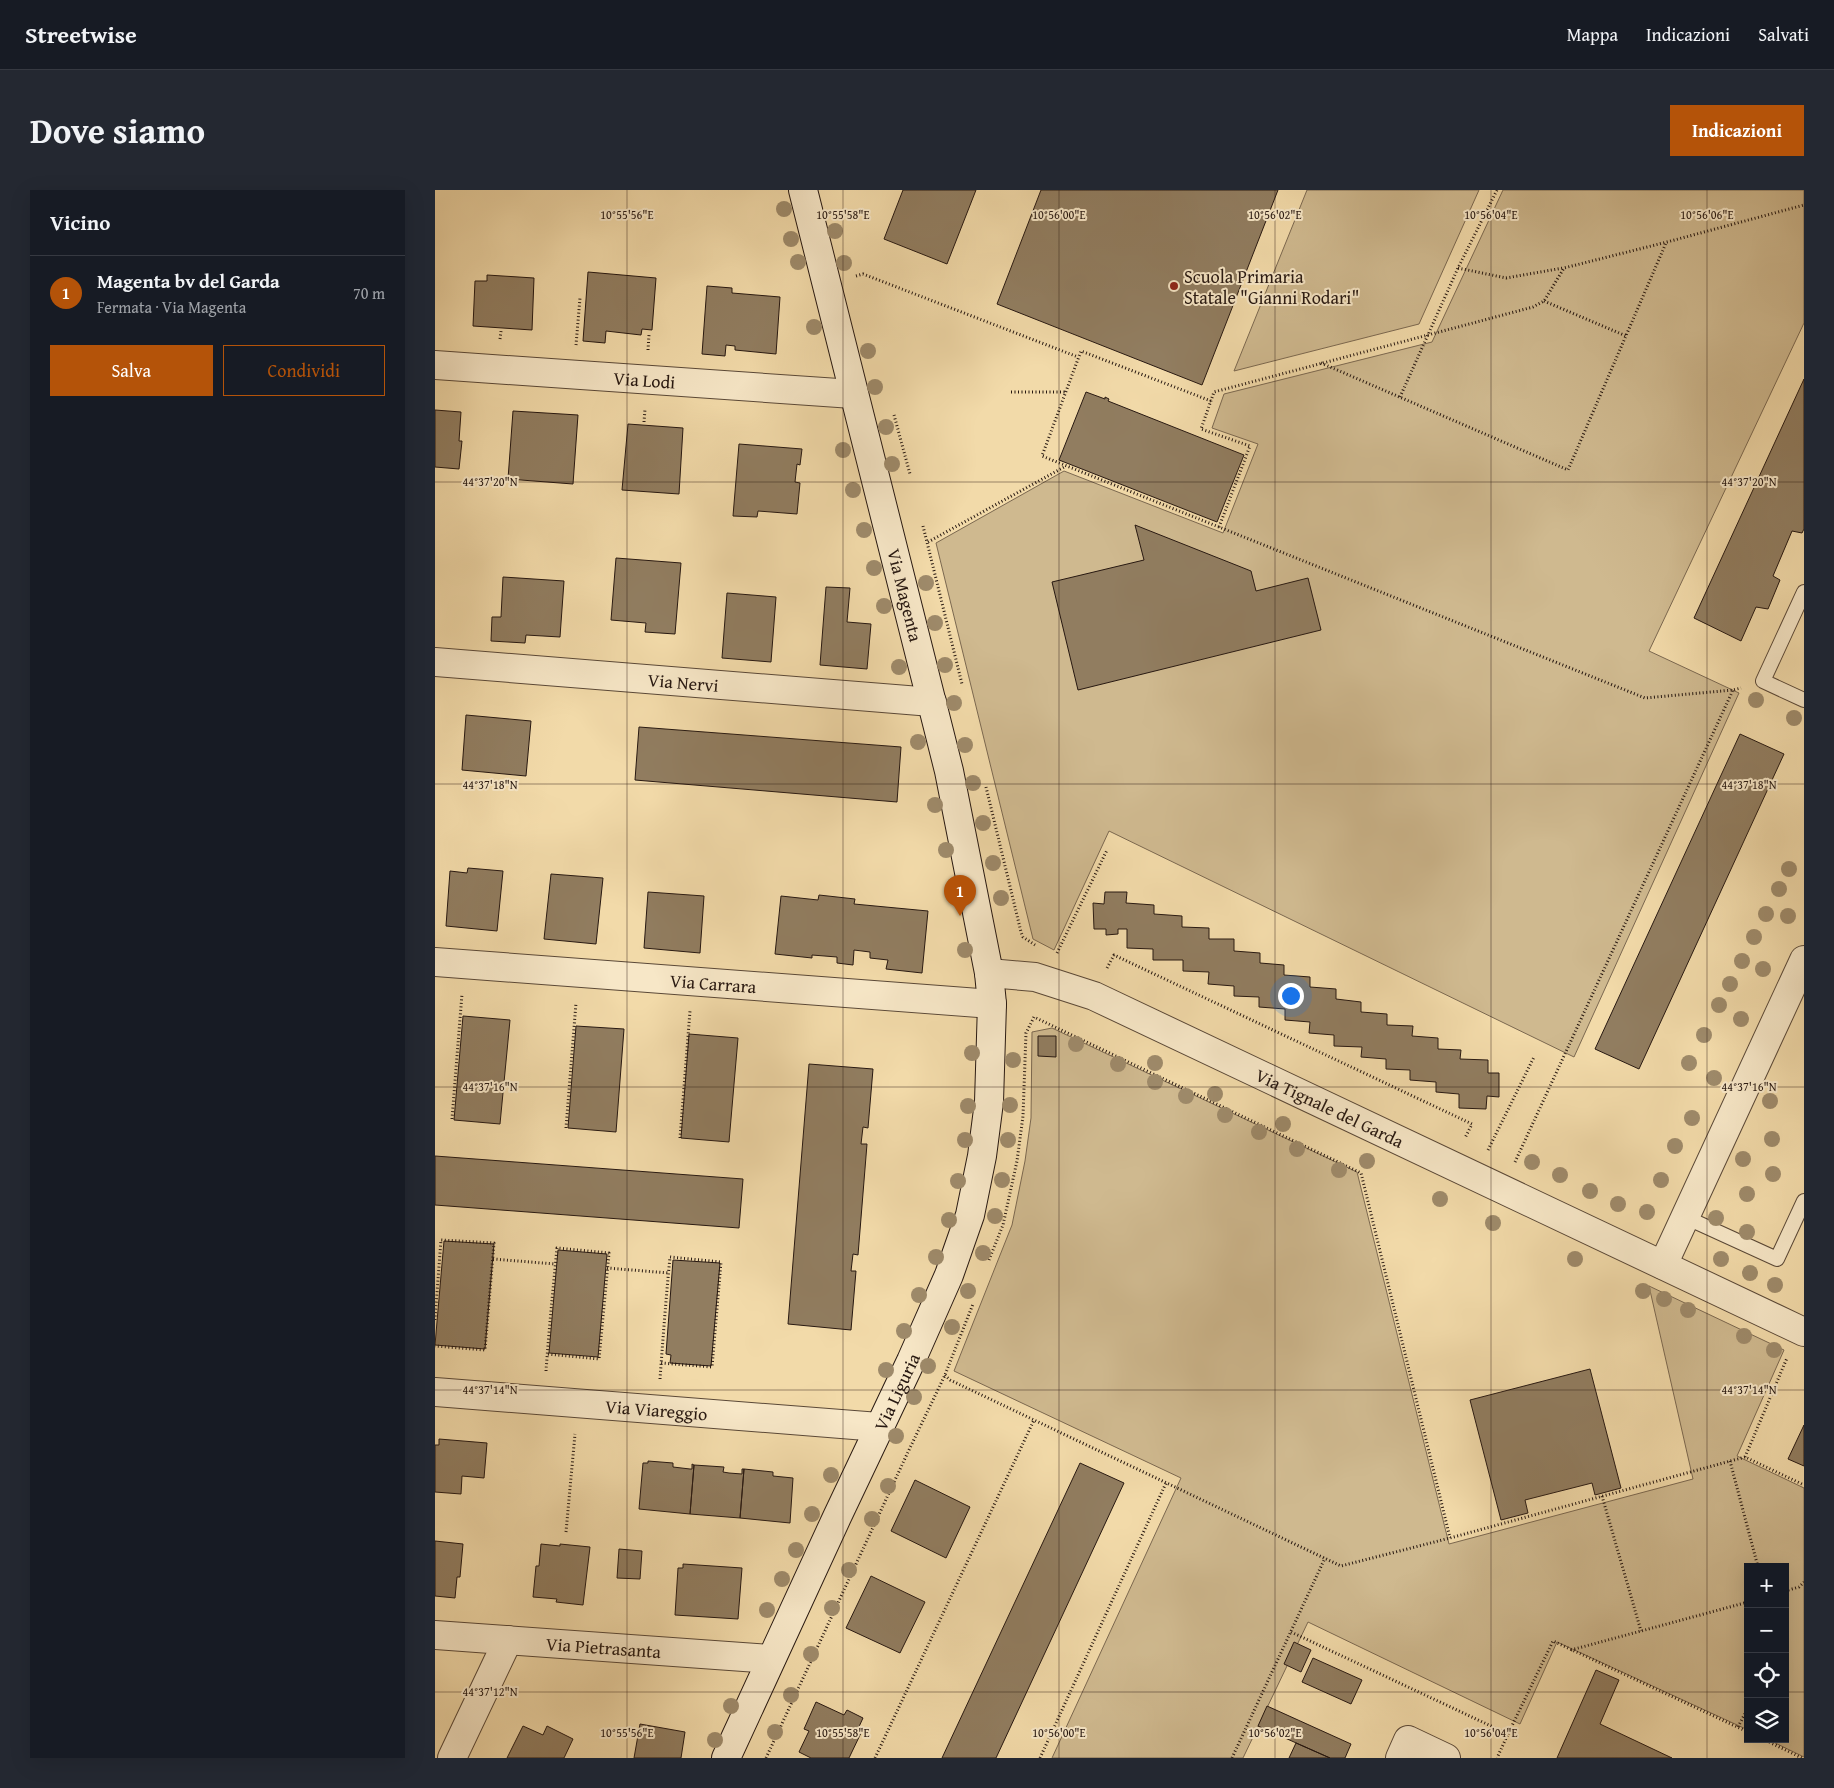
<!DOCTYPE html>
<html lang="it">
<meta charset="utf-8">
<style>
body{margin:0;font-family:"Gentium Book Plus",serif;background:#242831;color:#f1f3f6}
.controls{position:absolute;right:15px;bottom:15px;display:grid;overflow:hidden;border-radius:0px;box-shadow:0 5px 20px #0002}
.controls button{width:45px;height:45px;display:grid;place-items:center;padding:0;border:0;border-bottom:1px solid #363941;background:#171b24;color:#f1f3f6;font:25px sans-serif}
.you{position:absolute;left:855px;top:805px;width:18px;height:18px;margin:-12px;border:4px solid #fff;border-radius:50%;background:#1a73e8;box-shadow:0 0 0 8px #1a73e833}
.badge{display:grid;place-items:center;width:32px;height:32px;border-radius:50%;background:#b45309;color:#fff;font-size:16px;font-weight:700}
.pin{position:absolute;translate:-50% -41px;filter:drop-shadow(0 1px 2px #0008)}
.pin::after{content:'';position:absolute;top:26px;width:18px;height:15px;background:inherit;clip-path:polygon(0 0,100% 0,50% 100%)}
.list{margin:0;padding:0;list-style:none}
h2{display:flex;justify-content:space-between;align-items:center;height:65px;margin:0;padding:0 20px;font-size:21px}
h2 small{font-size:16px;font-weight:400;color:#9ea1a6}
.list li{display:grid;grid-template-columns:32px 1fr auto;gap:15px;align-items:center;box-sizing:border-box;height:75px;padding:0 20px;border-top:1px solid #363941}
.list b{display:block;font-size:19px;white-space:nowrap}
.list p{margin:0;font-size:16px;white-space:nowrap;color:#9ea1a6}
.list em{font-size:16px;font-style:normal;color:#9ea1a6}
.actions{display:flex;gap:10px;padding:15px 20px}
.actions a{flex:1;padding:11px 0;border:1px solid #b45309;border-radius:0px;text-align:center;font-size:18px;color:#b45309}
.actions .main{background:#b45309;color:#fff}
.icon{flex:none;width:28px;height:28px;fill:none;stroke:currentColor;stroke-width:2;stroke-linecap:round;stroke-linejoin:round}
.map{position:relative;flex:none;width:1369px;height:1568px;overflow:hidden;border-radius:0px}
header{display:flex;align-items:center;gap:30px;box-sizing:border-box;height:70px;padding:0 25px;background:#171b24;border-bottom:1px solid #363941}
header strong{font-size:24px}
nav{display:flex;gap:28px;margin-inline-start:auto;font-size:18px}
.intro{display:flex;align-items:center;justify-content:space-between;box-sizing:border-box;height:120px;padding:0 30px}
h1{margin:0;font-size:35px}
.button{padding:12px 22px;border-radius:0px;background:#b45309;color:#fff;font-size:18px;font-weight:700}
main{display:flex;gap:30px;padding:0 30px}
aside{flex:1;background:#171b24;border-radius:0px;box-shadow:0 5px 20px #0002}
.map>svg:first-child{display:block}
.green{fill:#cfb98f;stroke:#7b6850}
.building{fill:#917d60;stroke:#271811}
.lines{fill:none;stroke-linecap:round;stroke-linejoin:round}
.lane-casing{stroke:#5a4837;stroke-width:16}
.street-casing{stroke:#5a4837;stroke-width:30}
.secondary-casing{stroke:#271811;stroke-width:30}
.path{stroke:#271811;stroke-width:3;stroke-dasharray:1 2.5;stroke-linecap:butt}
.lane{stroke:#f7e7c7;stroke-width:14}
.street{stroke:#f7e7c7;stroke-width:28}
.secondary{stroke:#f7e7c7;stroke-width:28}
.tree{fill:#9e8a6a}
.ticks{fill:none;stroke:#271811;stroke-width:1;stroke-opacity:0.45}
.poi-dot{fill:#8f2418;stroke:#f7e7c7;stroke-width:2}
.labels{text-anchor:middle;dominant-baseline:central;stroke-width:4;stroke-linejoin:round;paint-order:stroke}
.poi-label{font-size:18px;fill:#271811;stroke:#f7e7c7;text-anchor:start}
.street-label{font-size:18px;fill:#271811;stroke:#f7e7c7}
.ticks-label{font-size:12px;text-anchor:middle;fill:#271811;stroke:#f7e7c7;stroke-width:4;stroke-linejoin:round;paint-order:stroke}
</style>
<header>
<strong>Streetwise</strong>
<nav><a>Mappa</a><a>Indicazioni</a><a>Salvati</a></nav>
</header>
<div class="intro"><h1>Dove siamo</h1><a class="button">Indicazioni</a></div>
<main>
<aside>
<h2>Vicino<small></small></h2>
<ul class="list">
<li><span class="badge">1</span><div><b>Magenta bv del Garda</b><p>Fermata · Via Magenta</p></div><em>70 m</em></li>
</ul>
<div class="actions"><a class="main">Salva</a><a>Condividi</a></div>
</aside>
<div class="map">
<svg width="1369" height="1568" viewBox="0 0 1369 1568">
<rect width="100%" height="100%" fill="#f2daa9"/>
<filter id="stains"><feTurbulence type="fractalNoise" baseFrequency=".004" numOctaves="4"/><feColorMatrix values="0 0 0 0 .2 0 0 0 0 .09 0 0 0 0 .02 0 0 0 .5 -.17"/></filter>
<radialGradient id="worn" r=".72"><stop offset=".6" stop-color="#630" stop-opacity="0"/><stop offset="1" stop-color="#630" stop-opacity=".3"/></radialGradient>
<path class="green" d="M872,0h172l-60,134 -185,47z
M1068,0h301v133l-155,328 90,42 -165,364 -465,-226 -55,119 -21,-11 -97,-396 128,-72 159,62 35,-89 -46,-16 12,-34 208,-52z
M617,838l305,144 92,372 244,-65 -44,-193 135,64 -47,106 67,32v269l-37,-18h18v-172h-37v163l-191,-88 -37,82 -212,-102 -65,136h-191l129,-280 -227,-107 58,-146 13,-64 6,-43 1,-86z"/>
<path class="building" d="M468,0h73l-29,74 -63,-25z
M606,0h237l-76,195 -205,-81z
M153,82l68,6 -4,52 -10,-1 -1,6 -35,-4 -1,12 -22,-2z
M52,85l47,3 -2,52 -59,-4 2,-45h12z
M272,96l25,2v5l48,4 -4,57 -41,-4v-4l-9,-1 -1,11 -23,-2z
M1369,189v150l-2,4 -10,-2 -19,45 7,4 -12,29 -12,-2 -15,34 -47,-23z
M651,202l19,7v-2l4,2 -1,2 136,54 -27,67 -158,-62z
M0,220l26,2 -2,29h3l-3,28 -24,-2z
M78,221l65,4 -5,69 -65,-5z
M193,234l55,4 -4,66 -57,-4z
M304,254l63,5 -2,16 -3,-1 -2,18 5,1 -3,31 -39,-3 -1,6 -24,-1z
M700,335l116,46 5,20 52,-13 13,52 -243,60 -26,-108 92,-22z
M181,368l65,5 -6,71 -30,-2 1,-9 -35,-3z
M68,387l61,4 -4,56 -34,-2 -1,8 -34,-2 1,-24h9z
M391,397l24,1 -3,34 24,2 -4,45 -47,-4z
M292,403l49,4 -5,65 -49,-4z
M31,525l65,6 -5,55 -64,-6z
M204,537l262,20 -4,55 -262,-22z
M1305,544l44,20 -145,315 -44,-20z
M33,678l35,3 -6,60 -51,-5 4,-55 17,2z
M116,684l52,4 -7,66 -52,-5z
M213,702l56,4 -4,57 -56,-5z
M670,702h22l-1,11 28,2v9l28,2v11l27,1v11h25v12l26,2v10l24,2v10l26,2v10l26,2v10l25,3v10l26,2v11l26,1 -1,10 26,2v11l23,1 -1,9 28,1v13h11v24l-12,-1 -1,13 -27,-1v-14l-23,-2v-10l-26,-2v-10l-24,-1v-10l-25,-2 1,-10 -28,-1v-11l-25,-2 1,-11 -25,-2v-11l-26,-2v-10l-25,-1v-10l-26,-2 1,-12 -26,-1v-11h-30v-11l-26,-1v-19h-9v5l-12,1v-6h-12l-1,-26 11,1z
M384,705l36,4 -1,5 74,7 -6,62 -36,-4 2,-9 -18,-2v-6l-16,-2 -1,15 -16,-2v-6l-25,-2v3l-37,-4 6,-58 37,4z
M28,826l47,4 -10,104 -46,-4z
M141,836l48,3 -8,103 -48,-4z
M254,844l49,4 -9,104 -48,-4z
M603,846h18v21l-18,-1z
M374,874l64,5 -5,59 -5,-1 -2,17h6l-9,111 -5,-1 -2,17h5l-5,59 -63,-6z
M0,966l308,23 -4,49 -304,-23z
M9,1051l50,3 -9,105 -50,-4z
M123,1060l49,4 -9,103 -49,-4z
M238,1070l47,3 -9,103 -41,-3 1,-8 -5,-1z
M1155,1179l31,119 -26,7 -3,-12 -67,17 3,13 -27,7 -31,-120z
M1369,1235v41l-16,-7z
M4,1249l48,4 -3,35 -22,-2 -1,18 -26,-2v-47h4z
M213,1271l25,2v4l17,2h2v-5l2,1 -4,49 -51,-5 4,-46h5z
M645,1273l44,20 -128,275h-54z
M259,1275l30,2 -1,5 6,1 13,1v-5h2l-4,49 -50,-4z
M309,1279l29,3v4l20,2 -3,45 -50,-5z
M480,1290l55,27 -24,51 -55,-27z
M0,1351l28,3 -3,33h-3l-2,21 -20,-2z
M106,1354l19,2v-2l30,3 -7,58 -27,-3 1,-3 -24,-2 3,-31h3z
M184,1359l23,2 -2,28 -23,-1z
M248,1374l59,4 -4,51 -63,-4 3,-47h5z
M436,1386l54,26 -25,51 -54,-25z
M859,1452l17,8 -10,22 -17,-8z
M878,1468l49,22 -11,24 -49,-22z
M1161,1480l23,10 -19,44 72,34h-115z
M381,1512l28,13 3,-5 16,8 -6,13 4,2 -12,25h-38l-12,-6 10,-21 -5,-2z
M832,1516l84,38 -6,14h-15l-72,-32z
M205,1534l45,8 -4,26h-47z
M88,1536l20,9 4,-9 26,13 -9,19h-57z
M861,1553l34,15h-41z"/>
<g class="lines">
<defs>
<path id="lane" d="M1369,402l-41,89 41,19
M1250,1027l92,42 27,-58"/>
<g id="street">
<path id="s1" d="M0,175l418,29"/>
<path id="s2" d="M0,472l497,40"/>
<path id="s3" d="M0,772l557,42"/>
<path id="s4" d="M554,783l46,4 59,19 710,336"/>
<path d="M1228,1075l141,-305"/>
<path id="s5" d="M0,1202l444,35"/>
<path id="s6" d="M0,1445l336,24"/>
<path d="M17,1568l56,-118"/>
<path d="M965,1568l8,-18 38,18"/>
</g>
<g id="secondary">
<path id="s7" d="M291,1568l111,-241 74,-156 38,-86 21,-60 12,-59 7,-54 3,-98 -3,-31 -40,-202 -146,-581"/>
</g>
</defs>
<use href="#lane" class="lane-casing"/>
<use href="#street" class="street-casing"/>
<use href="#secondary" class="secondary-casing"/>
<path class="path" d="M1023,78l48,10 57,-10
M421,86l7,-2 215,83
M1109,111l82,35
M65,149l1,-8
M141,155l4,-47
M213,160l1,-15
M886,173l247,107 98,-227
M576,202h55
M965,207l58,-129 39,-78
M776,211l-130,-50 -39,105 603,242 88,-8 8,-2
M459,225l16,59
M209,232l1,-13
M488,336l39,158
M784,337l31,-81 -49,-17 13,-37 319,-85 11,-6 20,-33 103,-26 137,-37
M493,352l138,-76
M551,597l35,145 2,5 12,8
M622,763l50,-103
M672,778l7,-13 358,169 -7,14
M17,929l10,-125
M131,938l10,-125
M245,948l10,-127
M1053,960l46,-93
M1080,972l218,-472
M58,1069l62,5
M554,1070l14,-35 14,-64 6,-45 3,-83 8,-16 327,156 89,365
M172,1078l62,5
M0,1130l6,-80 53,3 -9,107 -50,-4
M111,1181c3,-41 7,-82 11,-123l52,5 -10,106 -52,-5
M510,1185l5,5 391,186 109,-28 295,-81 59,28
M225,1189c3,-41 6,-81 10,-122l51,5 -9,105 -51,-4
M1310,1267l42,-99
M1295,1271l28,106
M1167,1306l39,135
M131,1342l9,-98
M1350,1401l14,-4 5,-5
M856,1442l217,102 -11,24
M1136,1460l177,-48
M1303,1537l10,-19
M1073,1544l45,-93 195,91
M1328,1549l39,19
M331,1568l142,-306 37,-77 28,-71
M440,1568l159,-338
M605,1568l126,-275
M797,1568l93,-200"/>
<use href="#lane" class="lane"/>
<use href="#street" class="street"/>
<use href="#secondary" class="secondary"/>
</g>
<g class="tree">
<circle cx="349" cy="19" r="8"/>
<circle cx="400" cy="41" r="8"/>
<circle cx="356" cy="49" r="8"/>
<circle cx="363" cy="72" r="8"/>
<circle cx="409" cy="73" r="8"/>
<circle cx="379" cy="137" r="8"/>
<circle cx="433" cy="161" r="8"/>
<circle cx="440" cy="197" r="8"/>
<circle cx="451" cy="237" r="8"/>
<circle cx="408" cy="260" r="8"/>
<circle cx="457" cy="274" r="8"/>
<circle cx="418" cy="300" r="8"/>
<circle cx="429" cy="340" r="8"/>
<circle cx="439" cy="378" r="8"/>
<circle cx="491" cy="393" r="8"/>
<circle cx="449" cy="416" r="8"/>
<circle cx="500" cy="433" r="8"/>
<circle cx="510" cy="475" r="8"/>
<circle cx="464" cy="477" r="8"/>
<circle cx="1321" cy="510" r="8"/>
<circle cx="519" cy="513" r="8"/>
<circle cx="1359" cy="528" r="8"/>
<circle cx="483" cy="552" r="8"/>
<circle cx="530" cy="555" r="8"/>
<circle cx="538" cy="593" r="8"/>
<circle cx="500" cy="615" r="8"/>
<circle cx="548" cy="633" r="8"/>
<circle cx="511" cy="660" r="8"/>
<circle cx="558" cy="673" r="8"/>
<circle cx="1354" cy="679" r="8"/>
<circle cx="520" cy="695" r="8"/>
<circle cx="1344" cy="699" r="8"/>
<circle cx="566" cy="708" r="8"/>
<circle cx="1331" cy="724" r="8"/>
<circle cx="1353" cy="726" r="8"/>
<circle cx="1319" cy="747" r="8"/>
<circle cx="530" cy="760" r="8"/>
<circle cx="1307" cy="771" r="8"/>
<circle cx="1328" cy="779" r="8"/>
<circle cx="1295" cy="794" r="8"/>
<circle cx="1284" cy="815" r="8"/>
<circle cx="1306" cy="829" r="8"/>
<circle cx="1269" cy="845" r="8"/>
<circle cx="641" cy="854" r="8"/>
<circle cx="537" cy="863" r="8"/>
<circle cx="578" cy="870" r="8"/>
<circle cx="720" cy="873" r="8"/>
<circle cx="1254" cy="873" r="8"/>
<circle cx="683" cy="874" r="8"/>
<circle cx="1279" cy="888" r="8"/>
<circle cx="720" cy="892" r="8"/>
<circle cx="780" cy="904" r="8"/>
<circle cx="751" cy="906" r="8"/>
<circle cx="1335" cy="911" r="8"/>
<circle cx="575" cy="915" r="8"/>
<circle cx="533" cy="916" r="8"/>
<circle cx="790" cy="925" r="8"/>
<circle cx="1257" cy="928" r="8"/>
<circle cx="848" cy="934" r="8"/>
<circle cx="824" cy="942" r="8"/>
<circle cx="1337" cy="949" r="8"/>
<circle cx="530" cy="950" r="8"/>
<circle cx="573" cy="950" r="8"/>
<circle cx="1240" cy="956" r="8"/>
<circle cx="862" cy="959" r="8"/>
<circle cx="1308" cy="969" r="8"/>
<circle cx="932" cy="971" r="8"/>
<circle cx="1097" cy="972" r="8"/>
<circle cx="904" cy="980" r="8"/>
<circle cx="1338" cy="984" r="8"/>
<circle cx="1125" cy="985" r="8"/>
<circle cx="567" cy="990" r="8"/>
<circle cx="1226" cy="990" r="8"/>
<circle cx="523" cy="991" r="8"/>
<circle cx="1155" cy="1001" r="8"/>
<circle cx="1312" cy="1004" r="8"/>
<circle cx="1005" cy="1009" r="8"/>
<circle cx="1183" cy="1014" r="8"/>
<circle cx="1212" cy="1022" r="8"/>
<circle cx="560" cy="1026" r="8"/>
<circle cx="1281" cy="1028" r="8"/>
<circle cx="514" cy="1030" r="8"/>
<circle cx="1058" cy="1033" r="8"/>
<circle cx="1312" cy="1042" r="8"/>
<circle cx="548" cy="1063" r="8"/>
<circle cx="501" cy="1067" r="8"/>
<circle cx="1140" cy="1069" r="8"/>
<circle cx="1286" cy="1069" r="8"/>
<circle cx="1315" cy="1083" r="8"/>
<circle cx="1340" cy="1095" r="8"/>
<circle cx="533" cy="1101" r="8"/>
<circle cx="1208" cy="1101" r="8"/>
<circle cx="484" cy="1105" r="8"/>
<circle cx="1229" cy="1109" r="8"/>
<circle cx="1253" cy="1120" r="8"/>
<circle cx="517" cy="1137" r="8"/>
<circle cx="469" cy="1141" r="8"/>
<circle cx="1309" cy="1146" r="8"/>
<circle cx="1339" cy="1160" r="8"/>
<circle cx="493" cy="1176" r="8"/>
<circle cx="451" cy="1180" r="8"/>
<circle cx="479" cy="1207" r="8"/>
<circle cx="461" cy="1246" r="8"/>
<circle cx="396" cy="1285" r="8"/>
<circle cx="453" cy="1296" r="8"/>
<circle cx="377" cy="1324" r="8"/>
<circle cx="437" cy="1329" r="8"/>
<circle cx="361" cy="1360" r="8"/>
<circle cx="414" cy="1380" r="8"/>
<circle cx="347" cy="1389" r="8"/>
<circle cx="397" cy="1418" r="8"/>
<circle cx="332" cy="1420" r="8"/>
<circle cx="376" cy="1464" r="8"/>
<circle cx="356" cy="1505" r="8"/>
<circle cx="296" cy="1516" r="8"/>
<circle cx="340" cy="1542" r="8"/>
<circle cx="280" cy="1550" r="8"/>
</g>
<path class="ticks" d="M192,0v1568M408,0v1568M624,0v1568M840,0v1568M1056,0v1568M1272,0v1568M0,292h1369M0,594h1369M0,897h1369M0,1200h1369M0,1502h1313M1350,1502h19"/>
<circle class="poi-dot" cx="739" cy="96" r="5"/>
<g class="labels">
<g class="poi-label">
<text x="749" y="86">Scuola Primaria<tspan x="749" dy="21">Statale "Gianni Rodari"</tspan></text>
</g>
<g class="street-label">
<text stroke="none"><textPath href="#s1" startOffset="210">Via Lodi</textPath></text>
<text transform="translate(470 405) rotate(76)">Via Magenta</text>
<text stroke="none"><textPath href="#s2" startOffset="249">Via Nervi</textPath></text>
<text stroke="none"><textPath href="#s3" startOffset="279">Via Carrara</textPath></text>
<text stroke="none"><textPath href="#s4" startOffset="369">Via Tignale del Garda</textPath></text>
<text stroke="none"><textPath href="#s7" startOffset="404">Via Liguria</textPath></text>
<text stroke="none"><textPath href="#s5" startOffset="222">Via Viareggio</textPath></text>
<text stroke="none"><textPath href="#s6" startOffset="169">Via Pietrasanta</textPath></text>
</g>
</g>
<g class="ticks-label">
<text x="192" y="29">10°55'56"E</text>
<text x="408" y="29">10°55'58"E</text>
<text x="624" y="29">10°56'00"E</text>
<text x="840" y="29">10°56'02"E</text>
<text x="1056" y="29">10°56'04"E</text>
<text x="1272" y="29">10°56'06"E</text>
<text x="55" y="296">44°37'20"N</text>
<text x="1314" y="296">44°37'20"N</text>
<text x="55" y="599">44°37'18"N</text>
<text x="1314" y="599">44°37'18"N</text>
<text x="55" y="901">44°37'16"N</text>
<text x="1314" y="901">44°37'16"N</text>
<text x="55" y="1204">44°37'14"N</text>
<text x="1314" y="1204">44°37'14"N</text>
<text x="55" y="1506">44°37'12"N</text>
<text x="192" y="1547">10°55'56"E</text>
<text x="408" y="1547">10°55'58"E</text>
<text x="624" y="1547">10°56'00"E</text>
<text x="840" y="1547">10°56'02"E</text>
<text x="1056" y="1547">10°56'04"E</text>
</g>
<rect width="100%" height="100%" filter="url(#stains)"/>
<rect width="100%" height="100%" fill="url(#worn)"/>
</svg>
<div class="controls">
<button>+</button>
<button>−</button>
<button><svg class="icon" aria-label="locate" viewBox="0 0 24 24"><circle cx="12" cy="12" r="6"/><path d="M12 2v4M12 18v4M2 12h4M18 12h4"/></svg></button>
<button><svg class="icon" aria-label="layers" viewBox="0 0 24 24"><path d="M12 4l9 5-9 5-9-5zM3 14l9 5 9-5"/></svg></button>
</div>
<div class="you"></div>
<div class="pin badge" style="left:525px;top:726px">1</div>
</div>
</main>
